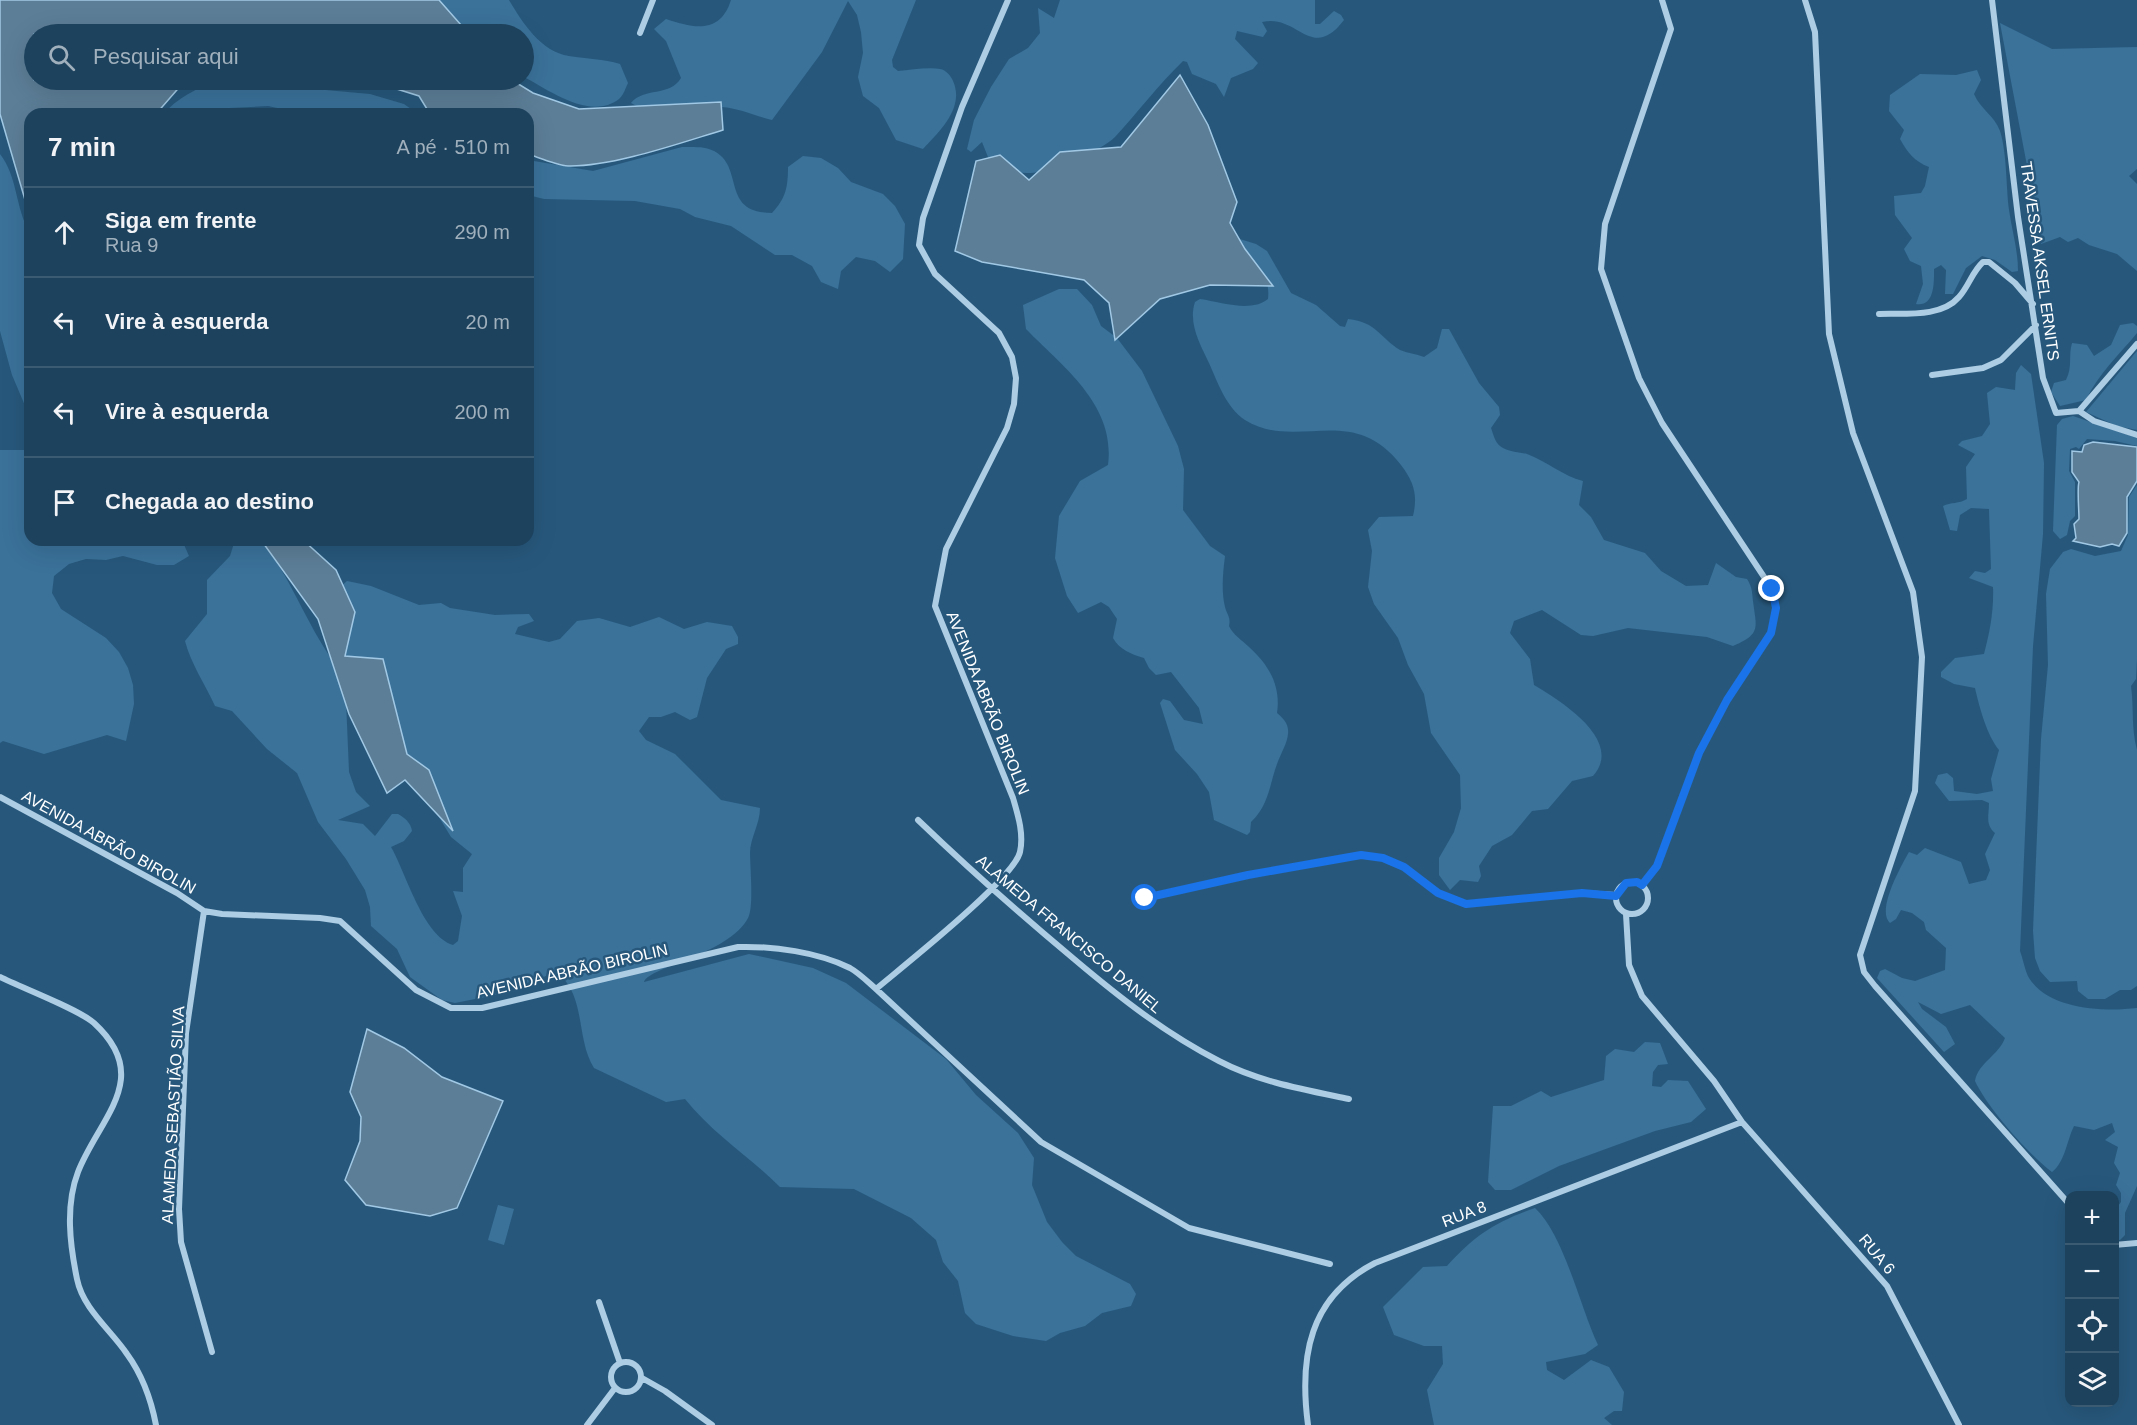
<!DOCTYPE html>
<html lang="pt">
<meta charset="utf-8">
<style>
body{margin:0;font-family:Arial,sans-serif;background:#2a4d66;color:#f1f3f6}
.controls{position:absolute;right:18px;bottom:18px;display:grid;overflow:hidden;border-radius:12px;box-shadow:0 6px 24px #0002}
.controls button{width:54px;height:54px;display:grid;place-items:center;padding:0;border:0;border-bottom:2px solid #3b5b72;background:#1d425d;color:#f1f3f6;font:30px sans-serif}
.stop{position:absolute;width:18px;height:18px;margin:-14px;border:4px solid #1a73e8;border-radius:50%;background:#fff}
.stop.end{background:#1a73e8;border-color:#fff;box-shadow:0 2px 6px #0008}
.list{margin:0;padding:0;list-style:none}
h2{display:flex;justify-content:space-between;align-items:center;height:78px;margin:0;padding:0 24px;font-size:26px}
h2 small{font-size:20px;font-weight:400;color:#a0b0bc}
.list li{display:grid;grid-template-columns:39px 1fr auto;gap:18px;align-items:center;box-sizing:border-box;height:90px;padding:0 24px;border-top:2px solid #3b5b72}
.list b{display:block;font-size:22px;white-space:nowrap}
.list p{margin:0;font-size:20px;white-space:nowrap;color:#a0b0bc}
.list em{font-size:20px;font-style:normal;color:#a0b0bc}
.icon{flex:none;width:33px;height:33px;fill:none;stroke:currentColor;stroke-width:2;stroke-linecap:round;stroke-linejoin:round}
.map{position:relative;flex:none;width:2137px;height:1425px;overflow:hidden}
.search{position:absolute;background:#1d425d;box-shadow:0 6px 24px #0002;left:24px;top:24px;width:510px;height:66px;display:flex;align-items:center;gap:15px;box-sizing:border-box;padding:0 21px;border-radius:33px;color:#a0b0bc;font-size:22px}
.panel{position:absolute;background:#1d425d;box-shadow:0 6px 24px #0002;left:24px;top:108px;width:510px;height:438px;border-radius:18px}
.map>svg:first-child{display:block}
.green{fill:#3b729a;fill-rule:evenodd}
.water{fill:#5c7e97;stroke:#a1c9e5;stroke-width:1.5}
.lines{fill:none;stroke-linecap:round;stroke-linejoin:round}
.street{stroke:#adcde4;stroke-width:6}
.route{stroke:#1a73e8;stroke-width:8}
.labels{text-anchor:middle;dominant-baseline:central;stroke-width:5;stroke-linejoin:round;paint-order:stroke}
.street-label{font-size:16px;fill:#fff;stroke:#27587c}
</style>
<div class="map">
<svg width="2137" height="1425" viewBox="0 0 2137 1425">
<rect width="100%" height="100%" fill="#27587c"/>
<path class="green" d="M427,0h82c13,22 32,52 60,56 18,3 34,3 51,8l8,19c-2,4 -5,13 -9,16 -29,22 -70,-9 -95,-22v-43h-54z
M731,0h185l-24,60 1,7 5,4c13,-1 30,-4 42,-2 6,1 11,7 13,12 12,27 -14,51 -30,68l-27,-9 -17,-32 -16,-12 -5,-19 5,-24 -2,-21 -4,-17 -9,-14 -26,51 -50,68c-16,-4 -34,-12 -50,-13 -29,-2 -65,12 -91,-4 13,-16 39,-6 50,-25l-15,-37 -12,-12 12,-10c27,9 54,16 65,-19z
M1060,0h255v24h5l14,-13 7,4 3,5c-33,43 -46,-7 -82,2l5,9 -4,6 -26,-6 -2,8 23,24 -5,6 -22,9 -7,19 -8,-13 -24,-10 -5,-12 -4,-1c-25,24 -45,51 -68,76 -14,14 -65,36 -85,36 -15,1 -27,-5 -40,-11l-8,-20 -11,10 -4,-3 7,-29 17,-33 18,-28 19,-11 12,-15 -2,-25 16,10z
M2000,23l52,26 85,-2v122l-8,7 8,8v87l-20,-17 -28,-9 -11,-7 -10,4 -8,-5 -19,7 -5,-13 -4,-39z
M1977,70l4,10 -7,14c6,15 20,21 26,37 7,22 6,56 9,79 3,21 9,40 9,61l-6,1 -17,-12 -13,-4 -16,12 -13,26h-8l1,-24 -5,-5 -7,4c0,13 1,38 -18,35l7,-20 -2,-18 -11,-5 -6,-12 8,-11 -17,-23 -1,-19 27,-3 4,-7 4,-19c-15,-6 -21,-14 -29,-28l4,-9 -15,-19 1,-16 30,-21 36,1z
M217,80l153,14 34,10 14,10h-113l-37,-8 -38,2 -14,6h-52c11,-15 36,-27 53,-34z
M682,147c11,0 23,-1 32,4 31,16 6,62 58,62 14,-15 16,-26 16,-46l15,-11 18,2 17,10 13,14 32,12 12,12 10,18 -2,35 -13,13 -15,-11 -19,-4 -15,14 -3,18 -17,-7 -9,-16 -20,-11h-17l-44,-29 -36,-9 -15,-8 -45,-8 -91,-2 -16,-4v-35l65,11z
M0,154c18,23 15,54 30,79v177l-4,-2 -14,-33 -12,-44z
M1233,237l23,7 11,7 24,42 25,12 24,21 5,1 3,-8c29,3 32,19 52,31 7,3 16,4 24,7l13,-9 5,-19h7l30,54 20,24 1,8 -9,13c3,8 4,16 12,20 7,4 16,4 24,6 19,7 36,22 56,27l-4,24 12,12 13,23 41,13 16,18 25,15 22,-1 8,-22 20,14 11,2c5,8 5,12 6,22 3,26 9,33 -20,45l-26,-9 -79,-9 -35,8 -12,-1 -39,-25 -28,11 -4,12 20,26 4,26c25,15 91,55 59,91l-21,5 -24,28 -16,2 -20,24 -20,11 -13,20 2,10 -3,6 -18,-2 -10,10 -11,-15v-17l15,-26 7,-24 -1,-33 -29,-42 -7,-39 -16,-29 -10,-27 -24,-34 -6,-17 4,-36 -4,-21 11,-13 34,-1c5,-21 1,-34 -12,-51 -49,-64 -104,-13 -156,-45 -19,-13 -27,-37 -36,-57 -9,-19 -21,-40 -14,-61l5,-3c21,3 51,14 68,0 3,-27 -14,-37 -34,-51z
M1059,289h18l15,16 9,21 16,12 25,33 36,75 6,23 -1,41 27,36 15,10c-2,16 -4,35 0,51 2,8 6,10 4,19 4,9 13,14 20,21 20,18 32,39 28,66 6,5 12,11 11,20 0,9 -8,22 -11,31 -8,22 -8,41 -26,58l-1,10 -3,3 -33,-15 -5,-28 -12,-18 -22,-24 -15,-47 3,-4 7,2 14,19 19,4 -4,-16 -28,-36 -15,3 -7,-7 -5,-10c-13,-4 -24,-8 -31,-20l4,-19 -8,-12 -8,-5 -23,11 -11,-17 -12,-38 4,-42 21,-35 28,-16c8,-60 -45,-98 -82,-136l-3,-24z
M2133,323l4,3v7c-18,22 -39,41 -51,67l-26,6 -9,-14 3,-9 12,-3c7,-14 2,-23 6,-37l15,2 7,11 17,-11 9,-20z
M2137,351v79l-20,-4 -31,-14z
M2021,365l10,9 13,89 -1,71 -10,112 -13,305c3,8 5,20 9,27 20,32 76,34 108,30v178l-12,27v22l-5,5 -6,-1 1,-29 6,-8v-9l-5,-8 4,-12 -6,-10 4,-16 -13,-7 10,-8 -3,-9 -18,7 -20,-4c-7,14 -9,36 -22,46 -23,-17 -65,-65 -77,-91 3,-18 24,-26 30,-43l-35,-33 -29,9 -23,-12 4,7 24,18 9,17 -11,8 -67,-74 3,-7 5,-2 17,9 13,3 30,-11 1,-22 -20,-18 -2,-8 -12,-9 -11,-3 -5,9 -6,4c-14,-12 11,-57 19,-71l8,3 8,-7 36,14 8,22 17,-4 4,-10 -5,-16 10,-21c-10,-9 -6,-17 -6,-30l-7,-3 -33,1 -14,-18 3,-8 9,-2 6,5 1,13 23,3 16,-3 -2,-12 8,-29c-12,-14 -20,-44 -24,-62l-21,-4 -13,-7v-5l14,-14 29,-4c6,-22 10,-44 9,-67l-24,-9 6,-7 10,2 6,-4 -2,-60 -18,-1 -11,7 -3,16 -7,-1 -7,-24c8,-4 16,-2 24,-7l-1,-32 9,-13 -17,-9 4,-4 20,-5 8,-12 -3,-31 9,-6 19,3 1,-17z
M2073,416l64,22v8l-22,-5 -28,-2 -8,10 -3,-2 -6,2 -1,22 6,11v34l-5,5 -3,14 -7,4 -7,-8 4,-106 5,-6z
M0,450h30v90h152l7,16 -15,9h-17l-34,-9 -17,4 -20,-1 -17,5 -15,12 -2,17 9,16 45,29 13,14 9,16 5,17 1,19 -8,37 -19,-6 -63,19 -41,-13 -3,2z
M2137,485v174l-1,20 -5,7c3,22 0,42 6,64v236l-6,4h-11l-15,9h-17l-10,-8 -1,-10 -27,1 -10,-11 -5,-13 -2,-27 8,-192 7,-74 -2,-71 4,-25 13,-17 8,-3 24,7 26,-5 7,-16 1,-38z
M235,540h26c29,36 45,83 72,121l6,-73 8,-7 24,5 48,19 22,-2 9,5 45,7 34,-1 5,7 -16,6 -3,7 34,8 11,-3 17,-18 22,-3 31,9 29,-10 25,12 23,-7 25,4 6,11v7l-12,5 -19,29 -10,39 -7,3 -15,-8 -14,5h-12l-10,14 7,9 29,14 46,46 39,8c0,16 -10,30 -10,45 0,14 4,54 -2,65 -20,37 -98,48 -104,64l105,-28 64,14 33,15 100,76 30,36 42,38 16,25 -2,27 15,37 15,20 14,14 54,28 6,10 -5,12 -29,7 -17,13 -25,7 -14,8 -33,-5 -37,-12 -11,-11 -7,-32 -15,-19 -7,-22 -25,-22 -57,-29 -74,-2c-31,-31 -67,-53 -95,-88l-19,3 -72,-34c-18,-29 -8,-69 -34,-93l-14,1 -51,19 -40,8 -13,-3 -32,-23 -13,-28 -26,-23 -1,-19 -5,-17 -19,-31 -28,-37 -21,-49 -30,-24 -35,-38 -17,-5c-10,-22 -24,-42 -30,-65l22,-27v-34l23,-24zM346,701l85,103 20,33 21,17 -9,14v24l-10,-1 9,25 -4,25 -5,4c-30,-9 -47,-72 -62,-98l13,-6 8,-10c-1,-8 -7,-13 -14,-17h-6l-17,22 -12,-12 -25,-4 32,-14 -14,-14 -7,-20z
M1645,1042l15,1 8,21 -10,1 -5,7 -1,14 9,1 7,-7 20,1 18,28 -15,13 -36,9 -96,35 -48,24h-16l-7,-8 5,-76h18l30,-15 10,6 53,-17 2,-24 9,-7 19,3z
M498,1205l16,4 -10,36 -16,-5z
M1535,1208c29,27 45,99 63,137l-13,9 -39,8 1,8 17,10 27,-20 18,7 15,25 -2,19h-8l-10,7 8,7h-178l-7,-35 16,-26 -1,-18h-18l-30,-11 -11,-28 40,-40 24,-1c28,-31 48,-44 88,-58z"/>
<path class="water" d="M0,0h439l30,34h-435v46h161l-12,3 -27,31h-126v103l-30,-103z
M1180,75l28,50 29,77 -7,21 15,26 28,37 -63,-1 -50,14 -45,41 -6,-37 -25,-23 -102,-18 -27,-11 21,-90 24,-6 29,25 31,-28 61,-5z
M368,80h144l21,13 46,16 142,-7 2,28c-43,13 -111,37 -155,36 -12,-1 -28,-8 -40,-12v-40h-98l-11,-18z
M2093,442l44,5v34l-10,16v36l-8,13 -7,-2 -12,3 -27,-6 3,-3 -2,-14 5,-5c0,-9 -2,-31 0,-37l-7,-10v-21l10,1 2,-7z
M261,540h42l33,30 19,42 -10,44 38,3 24,95 22,16 24,61 -48,-51 -18,13 -38,-79 -31,-95z
M367,1029l37,19 38,29 61,24 -46,107 -27,8 -64,-11 -21,-25 15,-39 1,-24 -11,-25z"/>
<g class="lines">
<path class="street" d="M1805,0l10,32 14,302 24,99 60,159 9,65 -7,134 -55,164 4,17 11,14 195,219
M1992,0l26,217 25,161 13,35 23,-2 58,-67
M640,33l13,-33
M1879,314c25,-1 62,4 80,-17 10,-11 13,-25 24,-35h6l26,21 18,21
M1932,375l51,-7 18,-8 35,-35
M2079,411l15,10 43,14
M0,797l177,96 27,18 18,3 98,4 20,3 76,69 35,18h31l256,-61c35,-1 80,5 112,21 9,5 18,14 26,21l165,153 148,86 141,36
M918,820c50,48 102,94 156,139 45,38 92,75 145,102 40,21 87,29 130,38
M1616 898a16 16 0 1 1 32 0a16 16 0 1 1-32 0Z
M1642,885l15,-19 42,-113 28,-53 44,-67 5,-25 -4,-19 -110,-166 -23,-45 -38,-109 4,-45 66,-195 -9,-29
M1145,898l103,-23 113,-20 22,3 21,9 34,26 27,11 117,-11 34,2
M204,911l-18,122 -7,176 2,33 31,110
M1626,914l3,51 13,31 72,85 28,41 145,164 72,139
M0,977c22,11 78,32 94,46 60,55 5,95 -16,149 -13,34 -8,73 -1,107 6,30 34,51 50,75 16,22 24,45 29,71
M876,989c26,-22 138,-110 144,-137 4,-18 -2,-37 -7,-54l-78,-192 11,-57 61,-121 7,-24 2,-26 -4,-21 -13,-24 -64,-59 -16,-29 4,-27 39,-111 46,-107
M2114,1245l23,-2
M599,1302l21,61
M611 1377a15 15 0 1 1 30 0a15 15 0 1 1-30 0Z
M642,1378l23,13 47,34
M587,1425l28,-37
M1308,1425c-9,-68 1,-128 67,-162l367,-141"/>
</g>
<g class="lines">
<path class="route" d="M1145,898l103,-23 113,-20 22,3 21,9 34,26 28,11 116,-11 34,3 10,-13 11,-1 5,3 15,-19 42,-113 28,-53 44,-67 5,-25 -4,-19"/>
</g>
<g class="labels">
<g class="street-label">
<text transform="translate(2040 261) rotate(82)">TRAVESSA AKSEL ERNITS</text>
<text transform="translate(988 703) rotate(68)">AVENIDA ABRÃO BIROLIN</text>
<text transform="translate(109 842) rotate(29)">AVENIDA ABRÃO BIROLIN</text>
<text transform="translate(1069 934) rotate(40)">ALAMEDA FRANCISCO DANIEL</text>
<text transform="translate(572 971) rotate(-13)">AVENIDA ABRÃO BIROLIN</text>
<text transform="translate(173 1115) rotate(-87)">ALAMEDA SEBASTIÃO SILVA</text>
<text transform="translate(1464 1214) rotate(-21)">RUA 8</text>
<text transform="translate(1877 1254) rotate(50)">RUA 6</text>
</g>
</g>
</svg>
<div class="controls">
<button>+</button>
<button>−</button>
<button><svg class="icon" aria-label="locate" viewBox="0 0 24 24"><circle cx="12" cy="12" r="6"/><path d="M12 2v4M12 18v4M2 12h4M18 12h4"/></svg></button>
<button><svg class="icon" aria-label="layers" viewBox="0 0 24 24"><path d="M12 4l9 5-9 5-9-5zM3 14l9 5 9-5"/></svg></button>
</div>
<div class="stop" style="left:1145px;top:898px"></div>
<div class="stop end" style="left:1772px;top:589px"></div>
<div class="search"><svg class="icon" aria-label="search" viewBox="0 0 24 24"><circle cx="10" cy="10" r="6"/><path d="M15 15l6 6"/></svg>Pesquisar aqui</div>
<section class="panel">
<h2>7 min<small>A pé · 510 m</small></h2>
<ul class="list">
<li><svg class="icon" aria-label="ahead" viewBox="0 0 24 24"><path d="M12 20V5M6 11l6-6 6 6"/></svg><div><b>Siga em frente</b><p>Rua 9</p></div><em>290 m</em></li>
<li><svg class="icon" aria-label="left" viewBox="0 0 24 24"><path d="M17 20v-9H6M10 6l-5 5 5 5"/></svg><div><b>Vire à esquerda</b></div><em>20 m</em></li>
<li><svg class="icon" aria-label="left" viewBox="0 0 24 24"><path d="M17 20v-9H6M10 6l-5 5 5 5"/></svg><div><b>Vire à esquerda</b></div><em>200 m</em></li>
<li><svg class="icon" aria-label="arrive" viewBox="0 0 24 24"><path d="M6 21V4h12l-3 4 3 4H6"/></svg><div><b>Chegada ao destino</b></div></li>
</ul>
</section>
</div>
